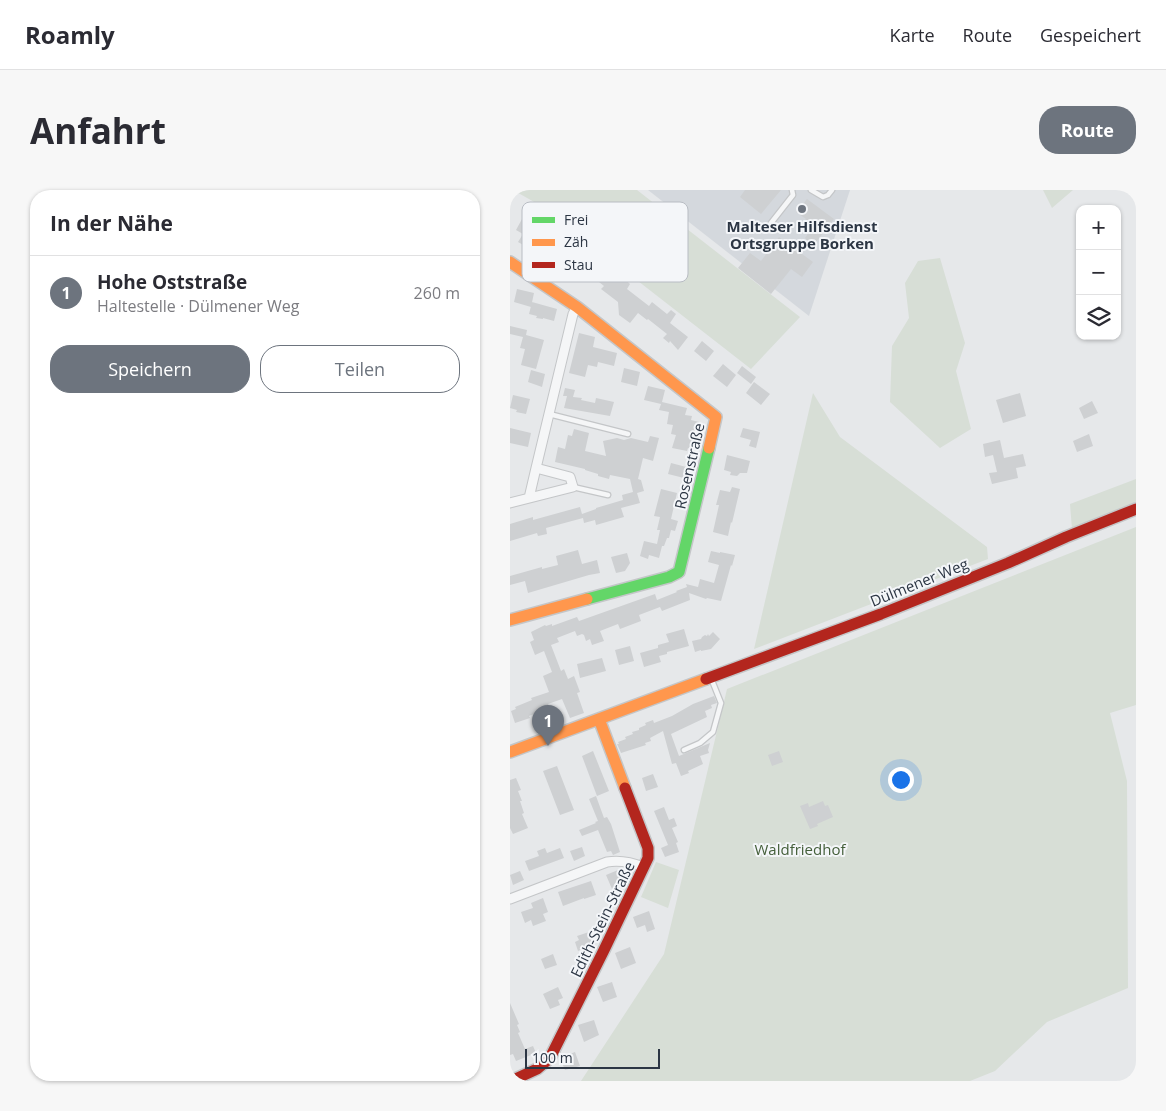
<!DOCTYPE html>
<html lang="de">
<meta charset="utf-8">
<style>
body{margin:0;font-family:"Open Sans",sans-serif;background:#f7f7f7;color:#2b2b33}
.controls{position:absolute;right:15px;top:15px;display:grid;overflow:hidden;border-radius:10px;box-shadow:0 1px 4px #0004}
.controls button{width:45px;height:45px;display:grid;place-items:center;padding:0;border:0;border-bottom:1px solid #e1e1e2;background:#fff;color:#2b2b33;font:25px sans-serif}
.scale{position:absolute;left:15px;bottom:12px;width:135px;box-sizing:border-box;padding-left:5px;border:2px solid #2c3644;border-top:0;font-size:14px;line-height:18px;white-space:nowrap;color:#2c3644;-webkit-text-stroke:4px #f4f6f9;paint-order:stroke}
.you{position:absolute;left:390px;top:589px;width:18px;height:18px;margin:-12px;border:4px solid #fff;border-radius:50%;background:#1a73e8;box-shadow:0 0 0 8px #1a73e833}
.badge{display:grid;place-items:center;width:32px;height:32px;border-radius:50%;background:#6d747e;color:#fff;font-size:16px;font-weight:700}
.pin{position:absolute;translate:-50% -41px;filter:drop-shadow(0 1px 2px #0008)}
.pin::after{content:'';position:absolute;top:26px;width:18px;height:15px;background:inherit;clip-path:polygon(0 0,100% 0,50% 100%)}
.list{margin:0;padding:0;list-style:none}
h2{display:flex;justify-content:space-between;align-items:center;height:65px;margin:0;padding:0 20px;font-size:21px}
h2 small{font-size:16px;font-weight:400;color:#7c7c81}
.list li{display:grid;grid-template-columns:32px 1fr auto;gap:15px;align-items:center;box-sizing:border-box;height:75px;padding:0 20px;border-top:1px solid #e1e1e2}
.list b{display:block;font-size:19px;white-space:nowrap}
.list p{margin:0;font-size:16px;white-space:nowrap;color:#7c7c81}
.list em{font-size:16px;font-style:normal;color:#7c7c81}
.actions{display:flex;gap:10px;padding:15px 20px}
.actions a{flex:1;padding:11px 0;border:1px solid #6d747e;border-radius:20px;text-align:center;font-size:18px;color:#6d747e}
.actions .main{background:#6d747e;color:#fff}
.icon{flex:none;width:28px;height:28px;fill:none;stroke:currentColor;stroke-width:2;stroke-linecap:round;stroke-linejoin:round}
.map{position:relative;flex:none;width:626px;height:891px;overflow:hidden;border-radius:20px}
header{display:flex;align-items:center;gap:30px;box-sizing:border-box;height:70px;padding:0 25px;background:#fff;border-bottom:1px solid #e1e1e2}
header strong{font-size:24px}
nav{display:flex;gap:28px;margin-inline-start:auto;font-size:18px}
.intro{display:flex;align-items:center;justify-content:space-between;box-sizing:border-box;height:120px;padding:0 30px}
h1{margin:0;font-size:35px}
.button{padding:12px 22px;border-radius:20px;background:#6d747e;color:#fff;font-size:18px;font-weight:700}
main{display:flex;gap:30px;padding:0 30px}
aside{flex:1;background:#fff;border-radius:20px;box-shadow:0 1px 4px #0004}
.map>svg:first-child{display:block}
.built{fill:#d4d8dd}
.green{fill:#d7ded6}
.building{fill:#ced0d2}
.lines{fill:none;stroke-linecap:round;stroke-linejoin:round}
.lane-casing{stroke:#c4c6c8;stroke-width:7}
.street-casing{stroke:#c4c6c8;stroke-width:11}
.fast-casing{stroke:#c4c6c8;stroke-width:14}
.slow-casing{stroke:#c4c6c8;stroke-width:14}
.jam-casing{stroke:#c4c6c8;stroke-width:14}
.lane{stroke:#f5f6f7;stroke-width:4.5}
.street{stroke:#f5f6f7;stroke-width:9}
.fast{stroke:#63d668;stroke-width:11}
.slow{stroke:#ff974d;stroke-width:11}
.jam{stroke:#b3261e;stroke-width:11}
.poi-dot{fill:#6d747e;stroke:#f4f6f9;stroke-width:2}
.labels{text-anchor:middle;dominant-baseline:central;stroke-width:4;stroke-linejoin:round;paint-order:stroke}
.poi-label{font-size:15px;font-weight:bold;fill:#2c3644;stroke:#f4f6f9}
.street-label{font-size:15px;fill:#2c3644;stroke:#f4f6f9}
.park-label{font-size:15px;fill:#445f3a;stroke:#f4f6f9}
.key{fill:#f4f6f9;stroke:#b8bcc3;stroke-width:1}
.key-label{font-size:14px;fill:#2c3644}
</style>
<header>
<strong>Roamly</strong>
<nav><a>Karte</a><a>Route</a><a>Gespeichert</a></nav>
</header>
<div class="intro"><h1>Anfahrt</h1><a class="button">Route</a></div>
<main>
<aside>
<h2>In der Nähe<small></small></h2>
<ul class="list">
<li><span class="badge">1</span><div><b>Hohe Oststraße</b><p>Haltestelle · Dülmener Weg</p></div><em>260 m</em></li>
</ul>
<div class="actions"><a class="main">Speichern</a><a>Teilen</a></div>
</aside>
<div class="map">
<svg width="626" height="891" viewBox="0 0 626 891">
<rect width="100%" height="100%" fill="#e6e8ea"/>
<path class="built" d="M138,0h202l-41,126z"/>
<path class="green" d="M3,0h124l163,127 -49,52 -208,-162z
M533,0h30l-21,18z
M430,68l25,85 -9,28 15,58 -31,19 -50,-46 2,-56 17,-28 -4,-35 13,-22z
M303,203l27,44 147,110 1,12 -234,90z
M626,289v24l-64,26 -2,-25z
M626,337v178l-26,8 17,68 1,207 -81,34 -52,49 -25,10h-389l83,-127 63,-265z
M146,672l23,8 -11,38 -27,-11z"/>
<path class="building" d="M235,0h36l-20,24 -21,-17z
M297,9l27,20 -21,27 -8,-8 4,-6 -8,-7 5,-6 -10,-7z
M12,29l15,9 -12,18 -7,-4 5,-8 -7,-4z
M269,47l34,25 -11,15 -11,-8 -20,25 -33,-26 12,-15 11,8z
M67,62l24,17 4,-4 15,12 1,-1 9,8 -3,5 22,17 3,-4 15,12 4,-4 5,4 -6,9 18,14 -10,13 -8,-9 -1,2 -6,-5 4,-4 -19,-15 -1,1 -9,-7 -8,10 -11,-8 -1,-13 -17,-13 3,-3 -15,-12 -1,2 -19,-13z
M7,99l17,4 -3,14 -17,-5z
M22,112l25,7 -3,12 -11,-3v1l-7,-1 1,-2 -8,-2z
M0,136l17,4 -1,5 18,5 -8,29 -15,-4 4,-16 -5,-1 3,-11 -13,-3z
M69,143l16,4 -2,10 24,6 -3,13 -16,-4 -1,5 -9,-2 -3,12 -16,-4z
M192,151l12,10 -8,10 -12,-10z
M213,174l13,11 -9,12 -14,-11z
M232,176l14,11 -5,7 -14,-11z
M114,178l16,4 -3,14 -16,-4z
M21,180l14,4 -3,13 -14,-5z
M244,192l16,12 -9,11 -15,-12z
M138,196l17,4 -3,12 25,6 -2,7 7,1 -1,4 8,2 -2,8h-2l-4,19 -3,-1 -1,3 -15,-3 4,-13 -5,-1 2,-9 -6,-1 2,-12 -10,-2 2,-6 -17,-4z
M55,198l10,2 -2,7 9,1 -1,2 14,3 1,-5 18,4 -4,14 -46,-8 3,-12h-4z
M510,203l6,23 -23,7 -7,-23z
M3,205l17,4 -4,15 -10,-2 1,-2 -7,-2z
M582,211l6,12 -14,6 -5,-11z
M0,238l21,5 -3,14 -18,-4z
M233,238l17,4 -4,16 -7,-2 2,-6 -11,-3z
M64,239l15,4 -4,18 21,5 -3,-15 14,-3 7,2 7,-2 17,4 2,-6 9,2 -6,23 -10,-3 -5,21 3,1 3,11 -7,2 3,10 -19,5 3,9 -28,8 -1,-5 -11,3 -1,-5 -37,10 1,6 -9,2 -1,-3 -27,8v-17l23,-7v3l47,-13 2,7 14,-5v-1l27,-8 -1,-5 11,-3 -3,-13 -20,-4 -1,4 -11,-3v-2l-13,-4v-1l-30,-7 3,-15 7,2 3,-14 4,1z
M579,244l4,12 -16,6 -4,-11z
M490,250l4,18 19,-4 3,12 -10,2 2,10 -26,6 -3,-11 8,-1 -4,-17 -8,2 -2,-13z
M217,265l23,6 -3,12h-7l-3,3 -7,-1 1,-3 -7,-2z
M161,273l19,5 -2,11 -20,-5z
M222,297l8,2 -8,34 -1,-1 -3,14 -15,-4 6,-27h-3l4,-15 10,2z
M151,299l16,4 -6,26 7,2 -3,10 -4,-1 -2,8h-2l-3,8h-2l-3,12 -10,-3 -1,4 -8,-3 4,-15 13,3 3,-14h-3l3,-13 -6,-1z
M68,360l4,14 15,-4 3,13 -11,2 -61,18 -3,-12 -15,4v-9l32,-9v2l16,-4 -2,-9z
M201,361l9,2v-1l15,3 -3,11 -1,-1 -10,36 -14,-3 -1,1 -17,-6 1,7 -28,11 -2,-4 -21,8 2,6 -21,8 -2,-5 -18,7 4,10 -12,4 -2,-6 -4,2 -2,-6 -2,-1 -5,2 -2,-5 -18,7 2,4 -8,3 10,26 3,-2 4,10 6,-3 6,16 -3,1 7,20 -14,5 -8,-19 -14,5 1,2 -4,1 1,2 -17,7 1,2 -15,5 -4,-12 5,-2 -1,-2 17,-7 -1,-2 18,-6 -6,-16 9,-4 -8,-21 -9,4 -5,-13 4,-2 -3,-8 14,-7 1,1 6,-2v2l25,-9 2,4 76,-27 2,6 20,-8 -1,-1 11,-4 -1,-3 12,3 2,-8 14,4 5,-18 -11,-3z
M117,363l3,10 -5,8 -9,2 -5,-16z
M174,439l5,17 -22,6v2l-8,2 2,6 -17,5 -4,-14 18,-5v-3l11,-3 -3,-8z
M203,442l7,7 -9,10 -10,2v-1l-6,2 -3,-11 9,-2 1,-2 3,-2 2,1 1,-2 1,2z
M120,456l4,15 -15,4 -4,-15z
M92,468l4,13 -26,7 -3,-14z
M204,506l3,7 -6,2 1,3 -7,3 2,6 -36,17 8,22 31,-13 -2,7 1,3 -9,3 3,8 -15,7 1,2 -8,3 -5,-13 -4,1 -9,-33 -13,7 1,3 -6,2 1,2 -25,8 -4,-9h2l-1,-2 8,-3 -1,-2 8,-3 -1,-2 7,-2v-2l7,-3 -1,-2 8,-3 1,3 18,-7 21,-12z
M83,561l16,40 -12,5 -15,-40z
M269,561l4,11 -11,4 -4,-11z
M47,576l17,44 -14,5 -17,-44z
M143,584l5,13 -12,4 -4,-13z
M6,588l5,12 -3,1 4,10h-2l4,12 -2,1 6,14 -15,6 -3,-6v-48z
M86,606l8,22 3,-1 4,7 9,28 -7,3 -2,-4 -4,1 -9,-22 -16,6 -3,-6 17,-7 -1,-1 3,-1 -9,-22z
M313,611l2,5 3,-1 5,12 -16,7 1,2 -8,3 -10,-23 8,-3 1,4z
M154,617l5,13 5,-2 3,8 -5,2 6,14 -2,1 3,9 -14,5 -4,-9 7,-3 -14,-34z
M72,657l3,9 -11,5 -4,-10z
M35,658l2,5 13,-5 4,10 -35,13 -4,-10 14,-5 -2,-5z
M108,680l6,14 -12,5 -6,-14z
M10,681l4,9 -11,5 -3,-10z
M81,691l5,14 -12,4v-1l-21,8 -5,-14z
M33,708l5,14 -5,2 3,7 -13,5 -2,-6 -6,3 -4,-11 12,-4 -2,-5z
M139,721l6,18 -8,3 -2,-7 -8,3 -4,-11z
M79,742l5,12 -16,7 -3,-9 4,-2 -2,-4z
M120,757l6,16 -15,6 -6,-16z
M43,764l4,11 -12,4 -4,-10z
M102,792l5,15 -14,5 -6,-15z
M48,797l5,11 -5,2 2,5 -10,4 -7,-15z
M0,813l9,21 -2,1 3,7 -2,1 7,16 8,-3 3,7 -20,8 -3,-7 -3,1z
M84,830l5,15 -15,7 -6,-17z
M65,862l5,14 -15,4 -5,-12z"/>
<g class="lines">
<defs>
<path id="lane" d="M301,0l12,7 5,-2 4,-5
M261,33l22,-28 -1,-5
M39,224l79,20
M63,297l35,8
M174,560l16,-7 13,-11 8,-29 -10,-25"/>
<path id="street" d="M26,278l37,-154 4,-7
M0,313l63,-16 -3,-10 -34,-9 -7,30
M0,709l97,-37c13,-2 24,0 36,5"/>
<path id="fast" d="M77,409l82,-22 10,-5 30,-124"/>
<path id="slow" d="M0,72l67,45 139,110 -7,31
M0,430l77,-21
M89,529l26,69
M0,562l196,-73"/>
<path id="jam" d="M196,489l175,-65 127,-51 58,-26 70,-28
M1,891l26,-12 13,-11 54,-108 44,-92v-10l-23,-60"/>
</defs>
<use href="#lane" class="lane-casing"/>
<use href="#street" class="street-casing"/>
<use href="#fast" class="fast-casing"/>
<use href="#slow" class="slow-casing"/>
<use href="#jam" class="jam-casing"/>
<use href="#lane" class="lane"/>
<use href="#street" class="street"/>
<use href="#fast" class="fast"/>
<use href="#slow" class="slow"/>
<use href="#jam" class="jam"/>
</g>
<circle class="poi-dot" cx="292" cy="19" r="5"/>
<g class="labels">
<g class="poi-label">
<text x="292" y="36">Malteser Hilfsdienst<tspan x="292" dy="17">Ortsgruppe Borken</tspan></text>
</g>
<g class="street-label">
<text transform="translate(179 276) rotate(-77)">Rosenstraße</text>
<text transform="translate(409 392) rotate(-22)">Dülmener Weg</text>
<text transform="translate(92 729) rotate(-64)">Edith-Stein-Straße</text>
</g>
<g class="park-label">
<text x="290" y="659">Waldfriedhof</text>
</g>
</g>
<rect x="12" y="12" width="166" height="80" rx="8" class="key"/>
<rect x="22" y="27" width="23" height="6" fill="#63d668"/>
<rect x="22" y="49" width="23" height="7" fill="#ff974d"/>
<rect x="22" y="72" width="23" height="6" fill="#b3261e"/>
<g class="key-label">
<text x="54" y="35">Frei</text>
<text x="54" y="57">Zäh</text>
<text x="54" y="80">Stau</text>
</g>
</svg>
<div class="controls">
<button>+</button>
<button>−</button>
<button><svg class="icon" aria-label="layers" viewBox="0 0 24 24"><path d="M12 4l9 5-9 5-9-5zM3 14l9 5 9-5"/></svg></button>
</div>
<div class="scale">100 m</div>
<div class="you"></div>
<div class="pin badge" style="left:38px;top:556px">1</div>
</div>
</main>
